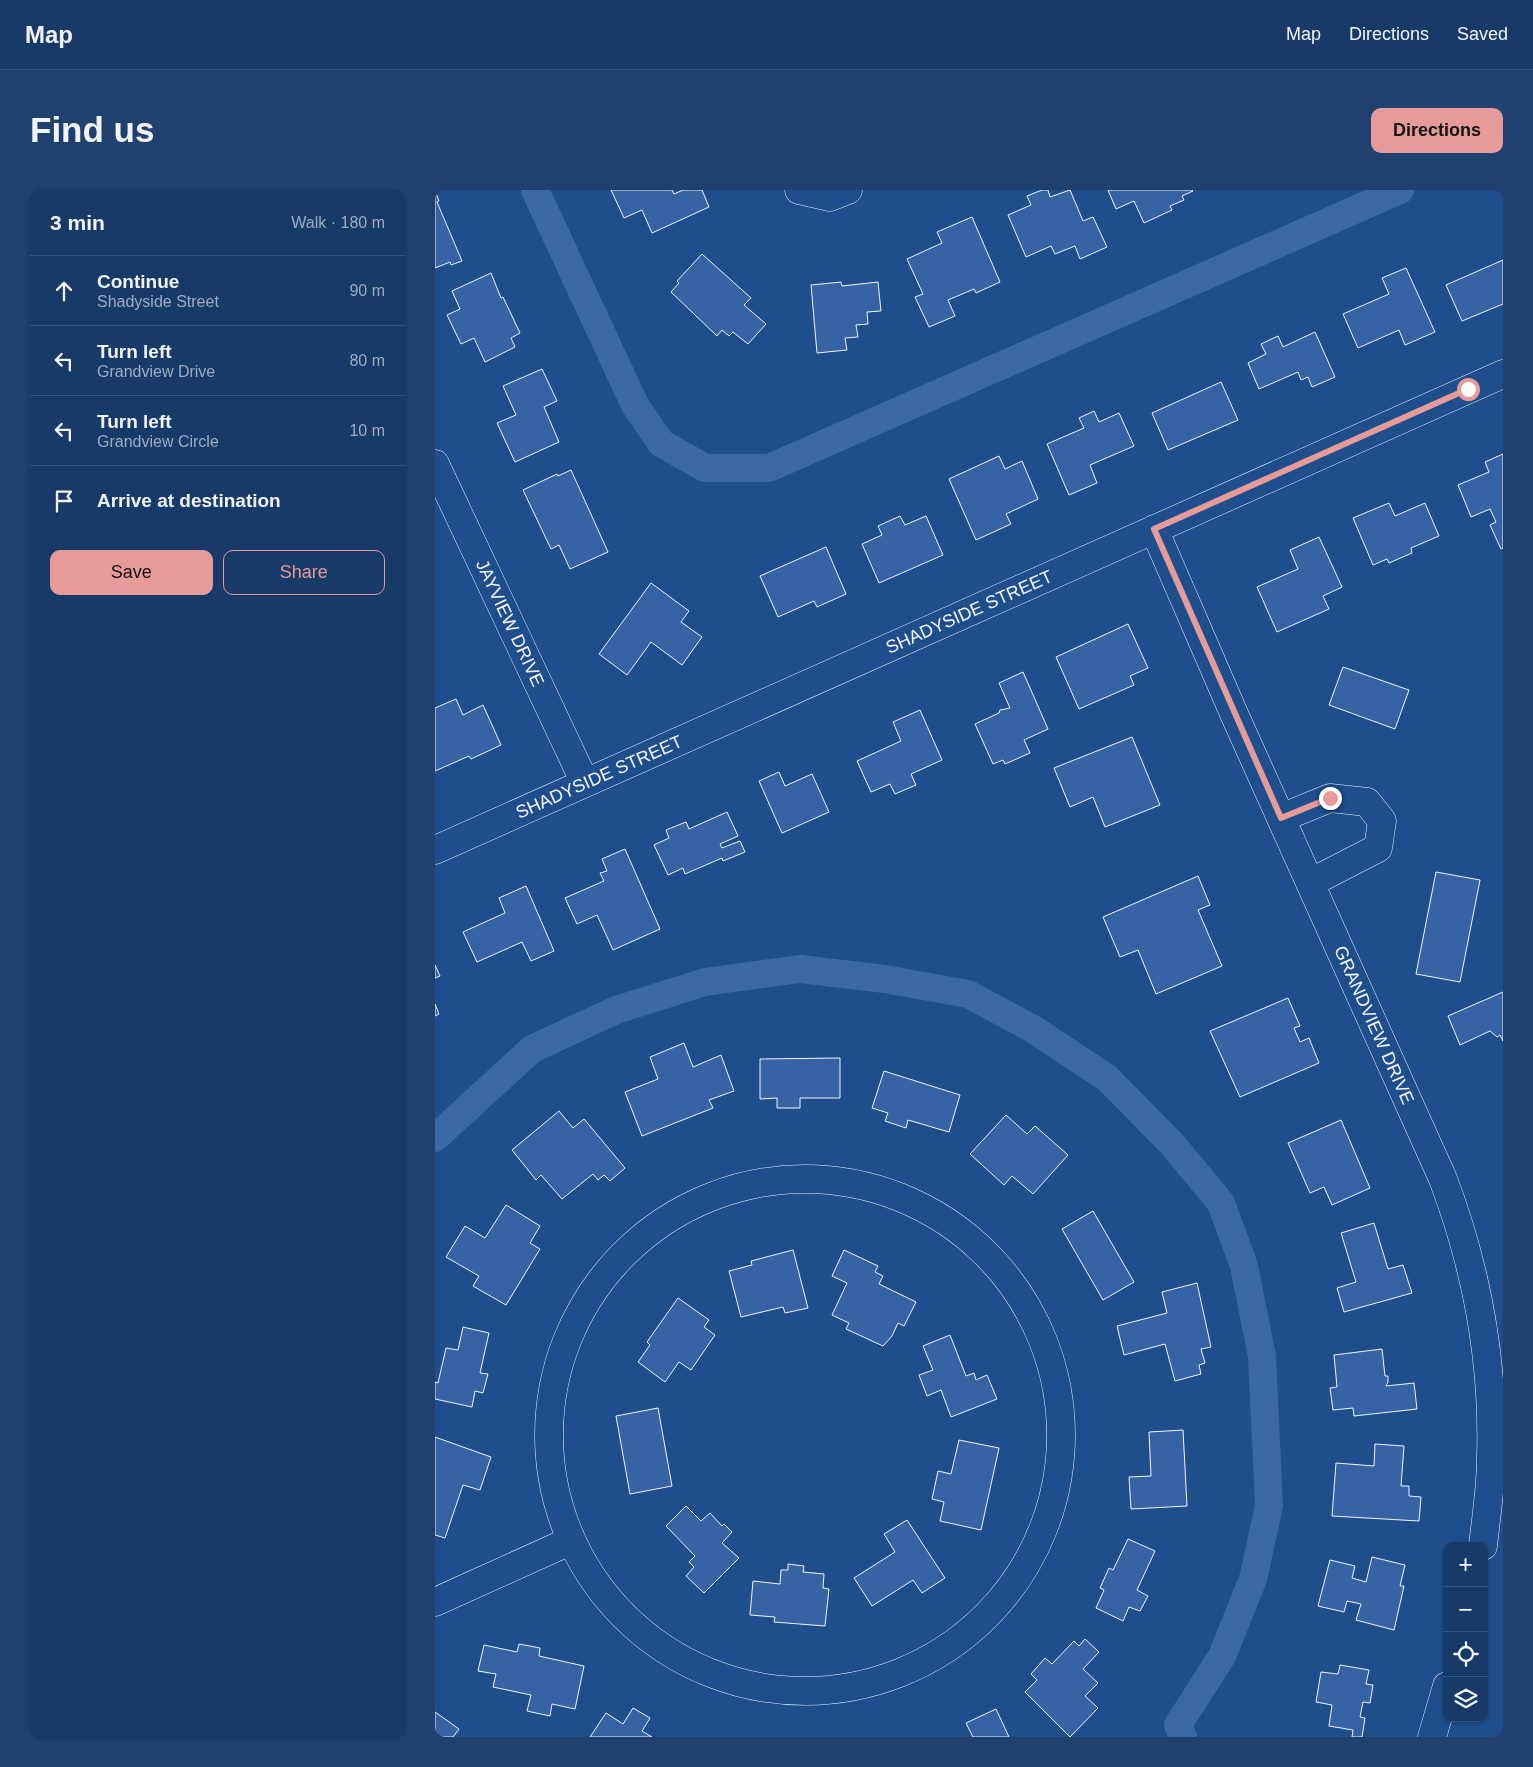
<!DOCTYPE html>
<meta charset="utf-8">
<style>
body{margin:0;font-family:Helvetica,sans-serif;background:#20416f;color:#f1f3f6}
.controls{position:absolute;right:15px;bottom:15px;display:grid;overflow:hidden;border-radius:10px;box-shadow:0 1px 4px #0004}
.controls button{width:45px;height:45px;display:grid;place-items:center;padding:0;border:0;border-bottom:1px solid #36547d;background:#173a69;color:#f1f3f6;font:25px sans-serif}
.stop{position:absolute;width:15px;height:15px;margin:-11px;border:4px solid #e69b98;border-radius:50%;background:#fff}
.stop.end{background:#e69b98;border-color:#fff;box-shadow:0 1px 5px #0008}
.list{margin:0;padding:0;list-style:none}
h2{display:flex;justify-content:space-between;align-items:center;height:65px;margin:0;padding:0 20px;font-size:21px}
h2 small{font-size:16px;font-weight:400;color:#9eadc0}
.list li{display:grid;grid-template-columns:32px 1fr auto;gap:15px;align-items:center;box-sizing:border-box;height:70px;padding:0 20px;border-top:1px solid #36547d}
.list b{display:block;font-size:19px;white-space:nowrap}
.list p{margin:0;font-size:16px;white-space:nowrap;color:#9eadc0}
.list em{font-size:16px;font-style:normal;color:#9eadc0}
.actions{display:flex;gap:10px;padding:15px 20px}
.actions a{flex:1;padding:11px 0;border:1px solid #e69b98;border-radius:10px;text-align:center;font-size:18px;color:#e69b98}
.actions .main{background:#e69b98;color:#111}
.icon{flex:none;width:28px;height:28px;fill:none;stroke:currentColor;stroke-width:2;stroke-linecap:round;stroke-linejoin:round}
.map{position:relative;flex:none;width:1068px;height:1547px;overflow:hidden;border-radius:10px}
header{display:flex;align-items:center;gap:30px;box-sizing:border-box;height:70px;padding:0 25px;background:#173a69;border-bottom:1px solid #36547d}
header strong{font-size:24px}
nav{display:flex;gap:28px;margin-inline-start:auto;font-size:18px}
.intro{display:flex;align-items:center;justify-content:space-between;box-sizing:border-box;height:120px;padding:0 30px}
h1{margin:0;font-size:35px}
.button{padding:12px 22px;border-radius:10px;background:#e69b98;color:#111;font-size:18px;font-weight:700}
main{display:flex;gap:30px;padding:0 30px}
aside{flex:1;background:#173a69;border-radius:10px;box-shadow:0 1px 4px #0004}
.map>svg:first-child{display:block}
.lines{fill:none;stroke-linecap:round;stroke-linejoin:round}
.canal{stroke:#3b69a3;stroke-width:28}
.building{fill:#3563a3;stroke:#f2f6ff}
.minor-casing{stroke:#f2f6ff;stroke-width:29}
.minor{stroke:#1f4e8c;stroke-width:28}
.route{stroke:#e69b98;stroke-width:6}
.labels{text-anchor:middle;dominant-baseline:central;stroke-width:4;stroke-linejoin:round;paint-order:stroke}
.street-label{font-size:18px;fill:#f2f6ff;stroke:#1f4e8c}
</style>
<header>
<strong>Map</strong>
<nav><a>Map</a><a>Directions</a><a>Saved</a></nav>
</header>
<div class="intro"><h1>Find us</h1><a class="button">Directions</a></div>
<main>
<aside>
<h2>3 min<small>Walk · 180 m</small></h2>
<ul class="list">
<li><svg class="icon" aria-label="ahead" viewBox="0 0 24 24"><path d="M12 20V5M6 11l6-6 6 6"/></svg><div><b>Continue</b><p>Shadyside Street</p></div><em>90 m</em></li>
<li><svg class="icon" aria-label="left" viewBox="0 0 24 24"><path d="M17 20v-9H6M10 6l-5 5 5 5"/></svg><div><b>Turn left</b><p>Grandview Drive</p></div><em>80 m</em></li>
<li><svg class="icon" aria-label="left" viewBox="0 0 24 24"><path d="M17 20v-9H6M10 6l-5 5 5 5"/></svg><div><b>Turn left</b><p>Grandview Circle</p></div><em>10 m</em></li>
<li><svg class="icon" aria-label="arrive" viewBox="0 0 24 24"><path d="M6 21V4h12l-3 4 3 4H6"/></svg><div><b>Arrive at destination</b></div></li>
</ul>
<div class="actions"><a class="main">Save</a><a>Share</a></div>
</aside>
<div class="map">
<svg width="1068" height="1547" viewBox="0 0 1068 1547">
<rect width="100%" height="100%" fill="#1f4e8c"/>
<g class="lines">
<path class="canal" d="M100,0l100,215 26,38 44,25h64l631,-278
M0,948l97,-89 84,-39 89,-28 95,-13 85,10 83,15 65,35 74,49 65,66 49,59 23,63 18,90 7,150 -16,73 -31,77 -44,69 5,12"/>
</g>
<path class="building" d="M176,0h61l2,4 9,-4h19l7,17 -57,26 -10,-23 -18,8z
M607,0h6l2,7 20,-7 13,31 10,-4 14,30 -27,12 -5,-13 -20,8 -4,-8 -25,11 -18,-42 23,-10 -4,-9z
M673,0h84l1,1 -11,5 2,4 -14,6 2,4 -28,13 -10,-22 -18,8z
M0,1l4,10 -2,1 25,59 -11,4 -1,-3 -15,6z
M537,27l28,65 -24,11 -2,-4 -26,11 7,16 -26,11 -14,-30 8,-3 -16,-35 35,-16 -5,-11z
M267,64l49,44 -7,7 22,19 -18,20 -15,-12 -4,4 -7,-6 -5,6 -46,-44 8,-9 -2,-2z
M1068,70v44l-41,17 -16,-36z
M971,78l29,64 -30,13 -6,-15 -41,18 -15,-34 46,-20 -7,-16z
M56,83l10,25 2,-1 17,36 -9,5 4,9 -30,15 -11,-24 -13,6 -14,-29 13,-6 -8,-18z
M406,92l1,4 36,-4 3,29 -14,1 1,12 -12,1 2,12 -13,1 2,12 -30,3 -6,-68z
M880,142l20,45 -23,10 -4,-10 -7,3 -3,-8 -39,17 -11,-26 18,-9 -5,-10 17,-8 5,11z
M107,179l15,32 -13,6 15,35 -44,20 -18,-39 19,-8 -13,-29z
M786,192l17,38 -70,30 -16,-37z
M659,221l5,11 20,-9 15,33 -44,19 7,18 -28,12 -22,-51 37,-16 -5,-10z
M1068,264v94l-2,1 -11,-24 6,-3 -6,-13 -19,8 -13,-32 31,-13 -4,-10z
M564,266l6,13 17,-8 16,38 -32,15 5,10 -35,16 -27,-61z
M136,280l37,82 -38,17 -11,-24 -8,4 -28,-59 34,-16 1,2z
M954,313l6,13 30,-13 14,33 -28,12 1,5 -23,10 -2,-4 -14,6 -20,-47z
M465,326l5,9 21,-9 17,39 -64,28 -17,-39 20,-9 -4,-9z
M884,347l23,50 -19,9 6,13 -52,23 -20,-45 41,-18 -8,-19z
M391,357l20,47 -29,13 -3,-6 -36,16 -18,-41z
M216,393l38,28 -8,11 21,15 -20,28 -31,-23 -24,33 -28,-21z
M693,434l20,44 -18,8 4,9 -55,24 -23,-52z
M908,477l66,23 -14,39 -66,-24z
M588,482l25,57 -24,11 6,13 -25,11 -2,-4 -10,4 -18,-40 24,-11 1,-3 10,-2 -11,-25z
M21,509l7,16 20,-10 18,40 -30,14 -2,-3 -34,15v-63z
M485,520l22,50 -31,14 5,11 -21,9 -5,-10 -19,8 -14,-31 44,-20 -8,-19z
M697,547l28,68 -55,22 -12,-30 -23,10 -16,-39z
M344,582l6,14 27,-12 17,38 -47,21 -23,-52z
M292,622l11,24 -18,8 2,4 18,-7 5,11 -22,9 -1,-3 -37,16 -2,-6 -15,7 -14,-30 15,-7 -3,-8 20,-8 3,7z
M190,659l35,80 -47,21 -16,-35 -20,9 -12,-26 39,-17 -4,-8 7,-2 -5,-12z
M1001,682l44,8 -20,102 -44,-8z
M763,686l12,29 -12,5 24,56 -66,28 -18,-44 -18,7 -17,-40z
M91,696l28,65 -23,10 -9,-19 -45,20 -14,-30 42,-19 -6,-15z
M0,775l5,11 -5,2z
M1068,802v49l-3,-6 -3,2 -7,-6 -30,14 -12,-29z
M853,808l12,28 -6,2 6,14 9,-4 10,25 -79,34 -30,-66z
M0,814l4,10 -4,2z
M249,853l9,24 28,-12 13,36 -25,9 4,8 -71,28 -17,-44 33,-13 -8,-22z
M405,868v40h-40v10h-23v-10l-17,1v-40z
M449,881l76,24 -11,37 -41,-12 -2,8 -21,-7 3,-8 -16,-5z
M124,921l14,17 11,-9 41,49 -15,13 -6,-6 -6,5 -5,-6 -31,25 -21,-24 -5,5 -24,-30z
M571,925l21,19 8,-8 33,29 -35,39 -21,-18 -8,9 -34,-31z
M906,930l29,68 -38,17 -8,-18 -14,6 -22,-50z
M71,1015l34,21 -10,17 10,6 -34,56 -33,-19 6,-10 -33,-19 19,-31 20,12z
M658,1021l41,71 -31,18 -41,-71z
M939,1033l14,46 15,-4 9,28 -68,19 -7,-24 19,-6 -15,-49z
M358,1060l15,58 -23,5 -2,-6 -42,10 -12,-46 23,-6 -1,-4z
M409,1060l34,16 -3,6 8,4 -4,8 37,18 -12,24 -6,-3 -6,13 -9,10 -37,-17 3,-6 -17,-8 15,-32 -15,-7z
M762,1093l14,64 -10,2 4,14 -6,2 2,9 -26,7 -10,-37 -41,11 -7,-29 50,-13 -5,-21z
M243,1108l31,22 -5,7 11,8 -24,35 -12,-8 -14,20 -27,-20 12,-17 -3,-3z
M28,1137l26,6 -9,40 8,1 -5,19 -8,-2 -3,16 -37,-8v-17l3,1 8,-35 12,2z
M515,1145l16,41 8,-3 2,7 11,-5 10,24 -46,18 -10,-27 -14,6 -8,-21 14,-5 -10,-24z
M947,1159l3,27h3v6l-2,4 28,-3 3,26 -63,7 -1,-8 -20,2 -3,-22 7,-1 -3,-32z
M223,1218l14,78 -42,8 -14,-78z
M748,1240l4,76 -56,3 -2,-32 22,-1 -2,-44z
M0,1247l56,20 -11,33 -17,-5 -18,53 -10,-3z
M524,1250l40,8 -18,82 -41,-9 4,-19 -12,-3 6,-28 13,3z
M940,1254l29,2 -3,40h8v10l12,1 -2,24 -87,-5 4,-53 38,3z
M251,1316l15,15 9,-8 12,13 2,-2 8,8 -10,11 17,15 -35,35 -18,-17 8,-9 -5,-5 6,-6 -29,-30z
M472,1330l38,58 -23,15 -9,-13 -41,26 -18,-28 41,-26 -11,-18z
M693,1349l27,12 -18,39 11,6 -8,15 -11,-4 -6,14 -27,-13 8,-18 -4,-2 9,-20 4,2z
M937,1367l33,8 -5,21h4l-10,44 -38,-10 5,-16 -14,-3 -3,11 -26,-6 12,-46 25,6 -3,12 14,4z
M353,1374l16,2 -1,6 21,2 -1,14 6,1 -4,37 -51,-4 1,-5 -25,-2 3,-34 27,3 1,-14h7z
M650,1449l14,13 -16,17 15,14 -13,13 13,12 -28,29 -45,-45 12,-12 -6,-6 14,-16 7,6 22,-23 5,5z
M84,1454l21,4 -1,8 45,10 -9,43 -23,-5 -2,12 -23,-5 4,-16 -38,-8 3,-13 -18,-3 6,-26 33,7z
M905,1475l29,5 -3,14 7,1 -3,18 -7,-1 -3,15 5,1 -3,19h-10l1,-7 -24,-4 3,-21 -16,-3 5,-30 17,2z
M198,1518l17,10 -8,13 10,6h-62l16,-24 17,11z
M561,1519l13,28h-36l-7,-14z
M0,1522l24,17 -6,8h-18z"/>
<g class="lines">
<defs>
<path id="minor" d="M364,0l31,7 18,-7
M0,274l150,319
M719,339l81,187 208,463c34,90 51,183 48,279 0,29 -5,59 -8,88
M846,628l49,-20 37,4 15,19 -4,27 -68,35
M0,660l1068,-476
M114 1245a256 256 0 1 1 512 0a256 256 0 1 1-512 0Z
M0,1412l135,-61
M997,1547l15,-51"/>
</defs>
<use href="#minor" class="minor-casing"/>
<use href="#minor" class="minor"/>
</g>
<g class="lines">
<path class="route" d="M895,608l-49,20 -127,-289 314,-140"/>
</g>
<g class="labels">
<g class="street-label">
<text transform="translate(534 422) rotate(-24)">SHADYSIDE STREET</text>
<text transform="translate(75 433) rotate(65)">JAYVIEW DRIVE</text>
<text transform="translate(164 587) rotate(-24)">SHADYSIDE STREET</text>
<text transform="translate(939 835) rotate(66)">GRANDVIEW DRIVE</text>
</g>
</g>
</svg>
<div class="controls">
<button>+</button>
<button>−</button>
<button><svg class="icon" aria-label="locate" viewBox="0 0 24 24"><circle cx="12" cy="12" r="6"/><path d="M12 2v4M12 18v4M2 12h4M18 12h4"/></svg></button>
<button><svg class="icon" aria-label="layers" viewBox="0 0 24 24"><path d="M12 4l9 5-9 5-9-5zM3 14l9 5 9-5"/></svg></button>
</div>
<div class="stop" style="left:1033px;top:199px"></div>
<div class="stop end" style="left:895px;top:608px"></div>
</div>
</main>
